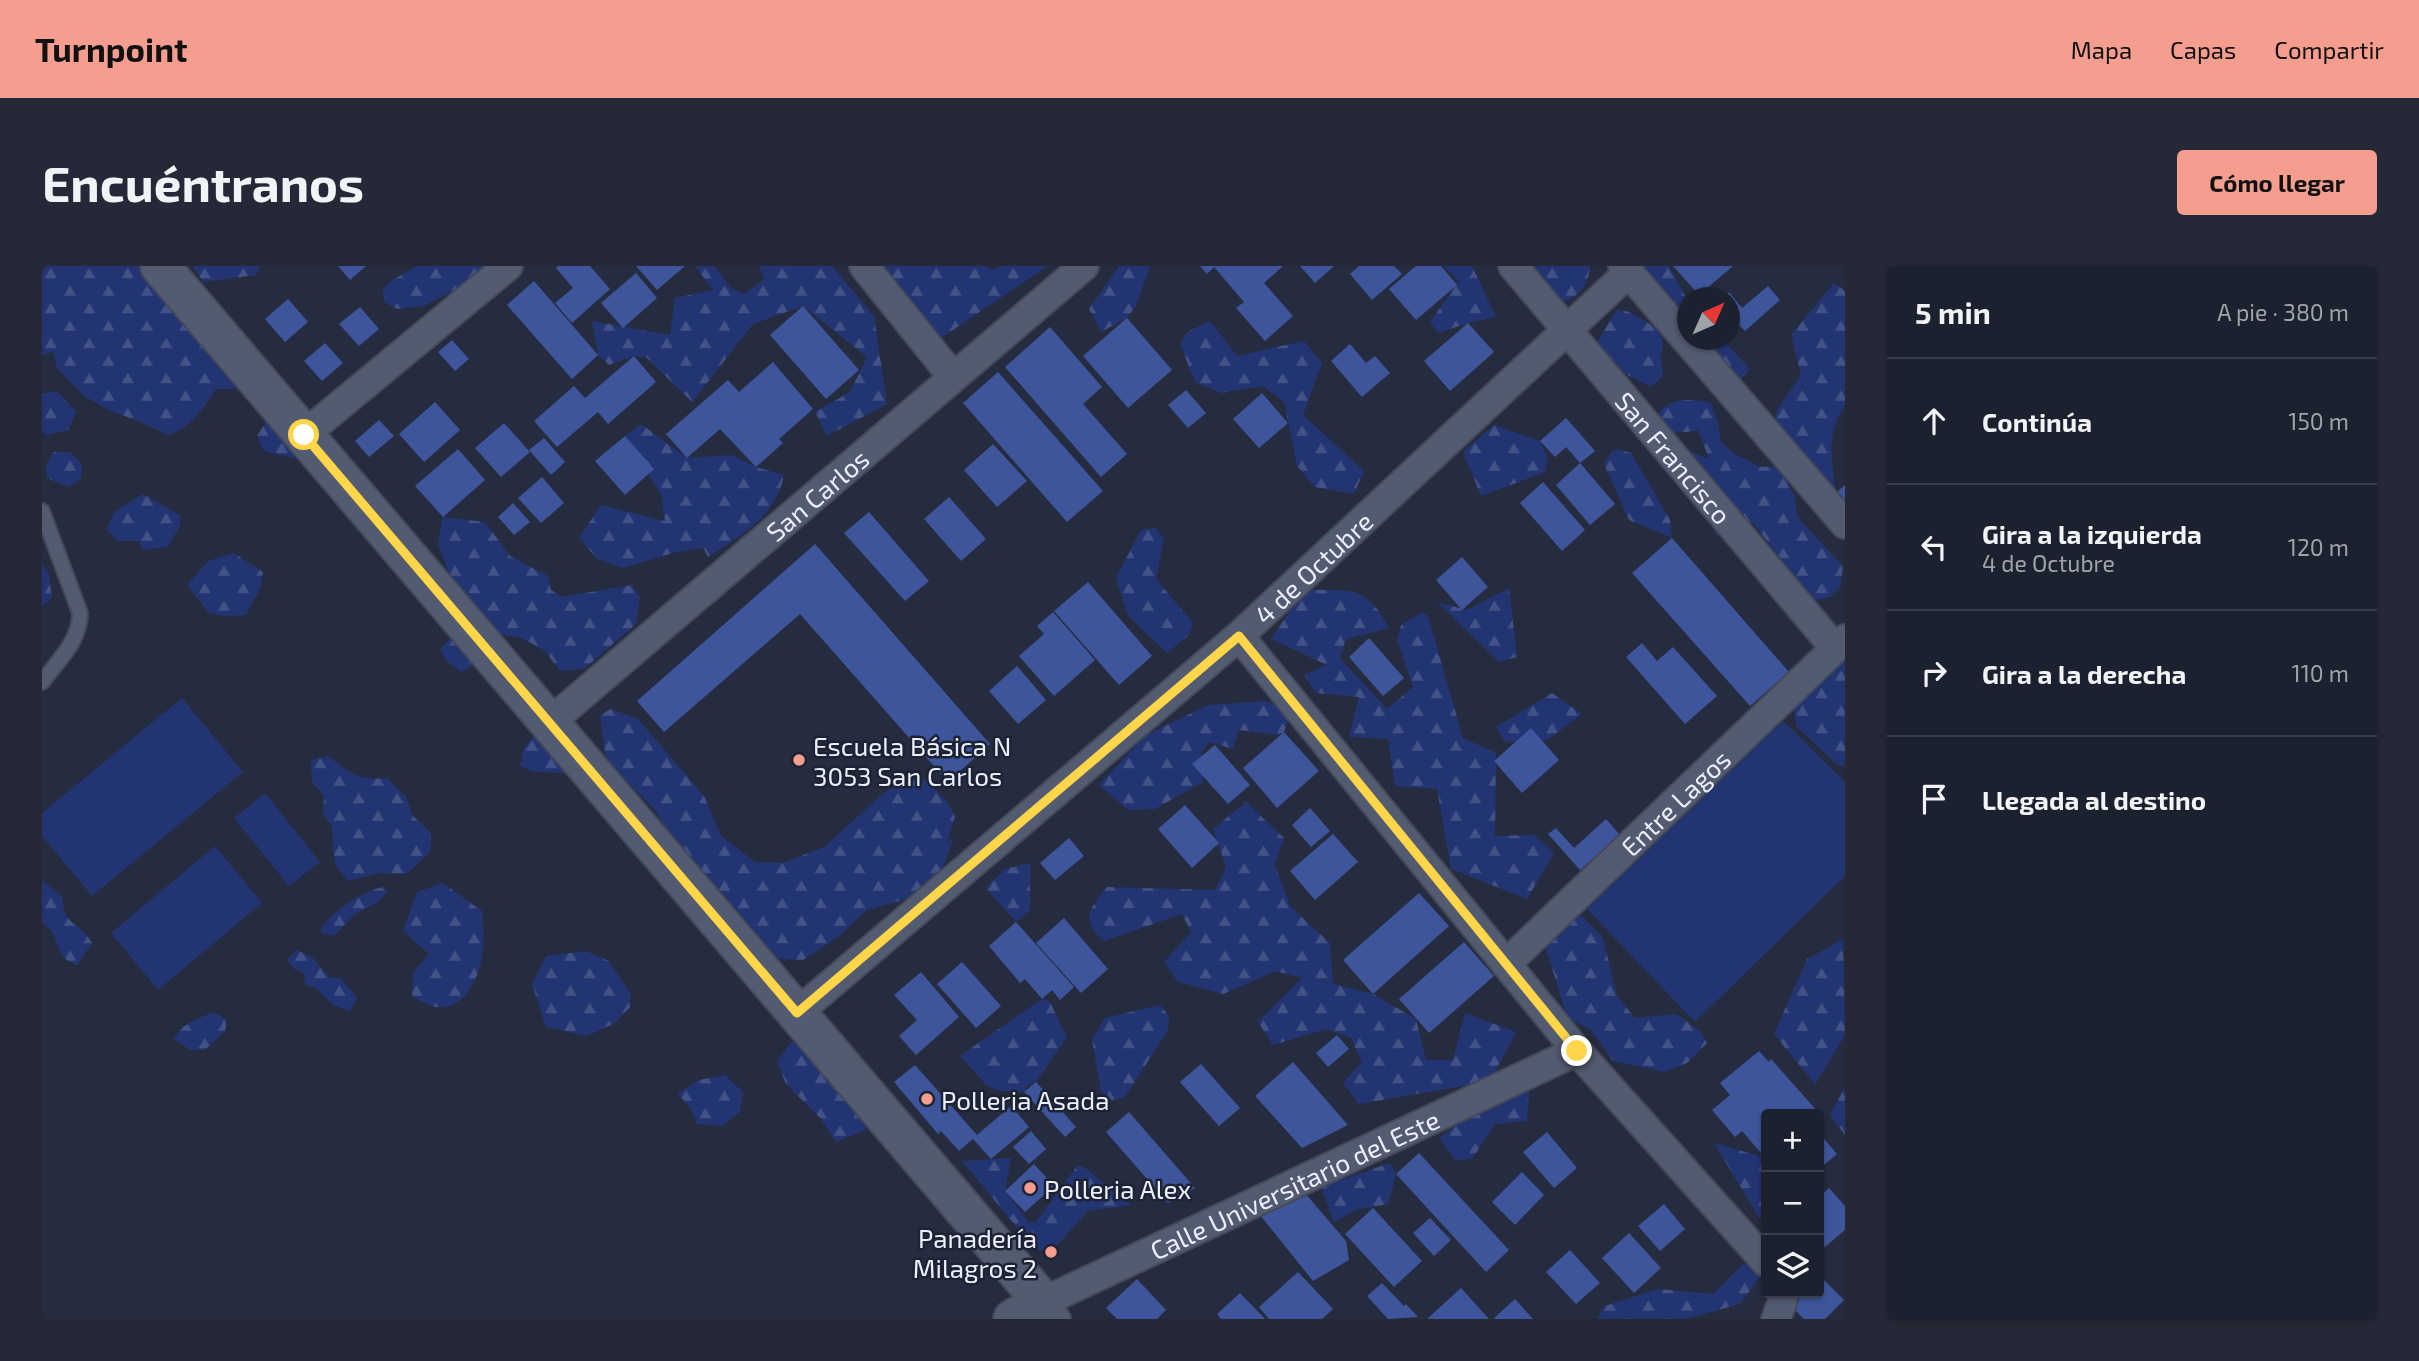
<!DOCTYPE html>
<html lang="es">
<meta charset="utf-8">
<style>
body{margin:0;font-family:"Exo 2",sans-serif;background:#252937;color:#f1f3f6}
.controls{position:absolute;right:21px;bottom:21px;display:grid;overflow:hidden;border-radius:7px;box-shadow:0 2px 5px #0004}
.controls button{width:63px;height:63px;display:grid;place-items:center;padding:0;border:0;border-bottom:2px solid #3a3e4b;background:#1c212f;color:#f1f3f6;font:35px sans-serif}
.compass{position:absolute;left:1635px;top:21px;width:63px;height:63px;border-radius:50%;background:#1c212f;box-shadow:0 2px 5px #0004;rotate:45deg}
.stop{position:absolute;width:21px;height:21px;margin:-16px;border:5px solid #ffd54a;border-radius:50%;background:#fff}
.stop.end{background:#ffd54a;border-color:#fff;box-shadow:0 2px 7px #0008}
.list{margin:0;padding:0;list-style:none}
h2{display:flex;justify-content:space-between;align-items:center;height:91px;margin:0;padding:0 28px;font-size:30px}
h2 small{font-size:23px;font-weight:400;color:#a0a3aa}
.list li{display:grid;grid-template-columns:46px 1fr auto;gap:21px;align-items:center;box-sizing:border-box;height:126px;padding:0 28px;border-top:2px solid #3a3e4b}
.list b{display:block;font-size:26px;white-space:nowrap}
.list p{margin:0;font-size:23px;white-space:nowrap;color:#a0a3aa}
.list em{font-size:23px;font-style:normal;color:#a0a3aa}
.icon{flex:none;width:38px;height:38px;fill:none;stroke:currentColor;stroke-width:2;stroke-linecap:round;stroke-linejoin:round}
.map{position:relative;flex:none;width:1803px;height:1053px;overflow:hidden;border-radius:7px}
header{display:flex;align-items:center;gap:42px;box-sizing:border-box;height:98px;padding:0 35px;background:#f59d8e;color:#111}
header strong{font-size:33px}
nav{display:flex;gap:38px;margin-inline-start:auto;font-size:24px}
.intro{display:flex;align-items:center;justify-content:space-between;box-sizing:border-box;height:168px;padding:0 42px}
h1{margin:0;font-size:49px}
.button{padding:18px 32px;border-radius:7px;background:#f59d8e;color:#111;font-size:24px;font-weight:700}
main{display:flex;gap:42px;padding:0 42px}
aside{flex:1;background:#1c212f;border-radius:7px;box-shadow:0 2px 5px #0004}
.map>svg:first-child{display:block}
.forest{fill:url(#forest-firs)}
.green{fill:#223472}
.building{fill:#3e559c}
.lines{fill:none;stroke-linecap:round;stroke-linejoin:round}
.lane-casing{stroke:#434958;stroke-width:18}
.street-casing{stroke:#434958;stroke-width:32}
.secondary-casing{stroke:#434958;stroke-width:42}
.lane{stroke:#535b70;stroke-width:14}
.street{stroke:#535b70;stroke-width:28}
.secondary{stroke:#535b70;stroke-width:38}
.route{stroke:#ffd54a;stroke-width:9}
.poi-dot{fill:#f59d8e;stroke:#1c2334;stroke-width:2.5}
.labels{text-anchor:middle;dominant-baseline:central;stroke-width:5;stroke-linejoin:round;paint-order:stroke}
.street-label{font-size:26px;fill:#eaeffb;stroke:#1c2334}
.poi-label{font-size:26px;fill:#eaeffb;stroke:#1c2334;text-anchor:start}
</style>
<header>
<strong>Turnpoint</strong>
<nav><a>Mapa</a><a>Capas</a><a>Compartir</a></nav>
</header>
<div class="intro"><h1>Encuéntranos</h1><a class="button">Cómo llegar</a></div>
<main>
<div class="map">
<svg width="1803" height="1053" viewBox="0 0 1803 1053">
<defs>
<pattern id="forest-firs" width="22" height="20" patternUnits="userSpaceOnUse" patternTransform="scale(1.75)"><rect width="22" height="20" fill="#223472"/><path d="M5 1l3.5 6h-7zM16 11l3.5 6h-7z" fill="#425287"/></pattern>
</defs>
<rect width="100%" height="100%" fill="#252c3f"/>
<path class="forest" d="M0,0h130l-7,26 1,11 16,21 19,12 48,58 -13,-5h-20c-13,19 -25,39 -48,46l-32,-15 -23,-8 -29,-16 -27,-28 -4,-16 -11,3z
M151,0h67l-4,9 -53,7z
M376,0h83l-77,40 -27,3 -13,-7 -1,-13 9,-9z
M653,0h19l17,22 13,6 20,-15 -5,-13h73l42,50 13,88 -60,32 -12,-24 35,-20 17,-35 -64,-51 -50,18 -61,78 -45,-44 -14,-2 -24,9 -11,-10 -6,-34 78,14 5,-37 38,-8z
M838,0h105l7,4 8,-4h48l-107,72z
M1077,0h31l-14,40 -9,12 -26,14 -12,-23z
M1401,0h29l24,51 -28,6 -30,10 -8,-11 29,-41z
M1486,0h62c0,17 -17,43 -37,32 -10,-6 -18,-23 -25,-32z
M1589,0h38l18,34v37z
M1792,17l11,8v115c-20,28 -13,55 -9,87l-56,-25 14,27 4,23 45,48 -3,21 -10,10 -16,4 -61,-78 -17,14 -20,-2 -20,-47 -5,-36 18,7 -11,-29c-18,3 -33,7 -43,-11 11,-22 35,-21 56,-16l7,19 3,20 14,12 25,13 18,-1 -9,-28 8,-28 24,-35 -10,-40z
M1575,43l12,3 26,15 8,13 -2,18 2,18 -12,11 -37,-19 -21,-19z
M1168,55l27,35 67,-15 18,22 -19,52 61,56 -10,23 -39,-7 -18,-21 -13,-64 -21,-16 -42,7 -26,-11 -15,-38 7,-12z
M1646,74h35l27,29 -16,17z
M15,125l19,21 -8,18 -21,5 -5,-3v-38z
M229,148l29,36 -7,8 -29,-7 -7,-15z
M599,158l46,34 44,-3 25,12 28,8c-8,42 -43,60 -76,82l-5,-9 -27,4 -53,16 -26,-9 -18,-21 22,-33 64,16 -4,-26 -36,-59z
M1452,159l46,16 8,18 -3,13 -64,24 -18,-44z
M1575,183l14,4 39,67 2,18 -43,-18 -25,-56 7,-12z
M12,186h16l12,12 -1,14 -12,9 -22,-9 -1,-13z
M101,228l38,22 -2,12 -12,19 -23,3 -6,-9h-21l-10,-12 7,-17z
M401,251l42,5 25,34 38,20 3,14 11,7 70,-12 8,12 -4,27 -52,45 -24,2 -16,-21 -23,-12 -40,-6 -18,-21 -25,-67z
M1113,262l9,10 -8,41 37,44 -4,12 -22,18 -39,-37 -12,-38 25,-48z
M192,287l29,19 -3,17 -14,26 -19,1 -18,-3 -22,-28 21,-24z
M0,298l6,7 4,26 -10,10z
M1467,322l8,69 -18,5 -62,-60 30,8z
M1262,324c45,1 61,-7 85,38l-43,11 -6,19 47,51 26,-22 -16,-48 4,-14 22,-13 5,4 35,122 33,15 -1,83 39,-1 20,18 -27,46 -76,-30 -14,-80 -42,-3 -7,-47 -39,-2 10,-40 -43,-4 -12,-18 23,-10 -56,-26z
M416,363l23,35 -9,2 -11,6 -13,-10 -8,-12z
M1803,393v107l-8,-1 -41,-39 -3,-26 9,-10z
M1510,427l30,21 -35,26 -42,2 -9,-15z
M1224,435l13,6 10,11 -5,14 -5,3 -40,-5 -6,19 -24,-7 -8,11 2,29 -48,27 -27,1 -29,-25 47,-50 62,-30z
M569,443l27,10 66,77 17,40 34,26 28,1 41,-16 61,-55 27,-13 15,1 21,23 7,14 -8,26 7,-6 -14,39 -19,19 -54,15 -29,27 -35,23 -42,-2 -84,-111 -23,-38 -41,-42 -8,-13 -5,-39z
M497,465l33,43 -40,-3 -12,-5 4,-18z
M286,490c23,17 29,25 59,22l19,19 7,19 18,17v18l-24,23 -28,-1 -31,8 -12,-15 -3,-16 -1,-24 -9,-12 1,-18 -12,-14 -1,-22z
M1204,536l38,36 -9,26 15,42 40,37 3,41 40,10 43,25 10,41h27l12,-47 51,19 -24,46 -12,5 -121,21 -16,-21 19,-21 -11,-24 -25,-9 -53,16 -15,-23 44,-44 -26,-7 -53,23 -45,-12 -14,-20 27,-30 -9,-18 -78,27c-25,-21 -14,-33 3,-54l108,3 11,-23 -13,-38z
M988,597v47l-14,12 -30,-34 19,-19z
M0,614l20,17c3,32 17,23 30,46l-15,22c-22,-8 -16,-19 -25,-33 -3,-4 -7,-6 -10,-9z
M401,617l39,28c2,19 3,42 -4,61 -13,35 -35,46 -66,24l1,-24 16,-18 -26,-23 14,-39z
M341,621l5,4 -9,10 -24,13 -21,22 -14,-4c7,-19 44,-41 63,-45z
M1540,650l21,22 14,58 18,22 41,-4 24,17 7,12 -20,20 -23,9 -51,-11 -22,-31 -24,-13 -23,-75 13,-23z
M1801,673l2,96 -30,49 -41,-50 33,-75z
M255,684l16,8 17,20h11l16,20 -7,13 -17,-6 -16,-16 -13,-5 1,-10 -11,-5 -7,-10z
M544,685l23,10 21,32v14l-15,16 -28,13 -41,-9 -14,-43 14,-28z
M1000,733l8,3 17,35 -31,45 -8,3 -4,7 -25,-1 -13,-6 -26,-29z
M1118,739l9,11 -1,14 -43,67 -13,3 -11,-8 -9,-53 13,-21z
M172,746l13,8 -2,11 -20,19h-15l-16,-11c9,-17 24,-20 40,-27z
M754,771l43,44 51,11 4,19 -23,7 -6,12 -29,12 -15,-23 -35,-35 -9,-23z
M683,809l18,17 -3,20 -18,14 -25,-2 -6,-15 -13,-15 21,-14z
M1803,821v48l-15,-20z
M1487,824l-2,31 -32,3 -23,35 -17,1 -16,-22 60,-43z
M1672,877l52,15v71z
M969,892l-6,32 24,33 7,-1 41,-56 7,1 47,38 -43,6 -37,41 -16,-3 -73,-88z
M1348,897l6,11 -8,30 -32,6 -22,12 -13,-35z
M1713,994l10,10 -25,34 -54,15h-89l8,-13 53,-17 55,5 29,-29z"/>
<path class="green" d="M140,432l61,74 -151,124 -50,-60v-23z
M1741,455l62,61v94l-150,146 -108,-113z
M223,527l55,69 -31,24 -55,-68z
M173,580l47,57 -104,87 -47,-57z"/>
<path class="building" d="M296,0h28l-16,14z
M516,0h32l20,23 -38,34 -17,-20 18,-15 -17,-20z
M594,0h49l-28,24z
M1158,0h83l-19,17 29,33 -28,25 -29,-33 8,-6 -30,-35 -7,7z
M1258,0h34l-19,17z
M1317,0h35l8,8 -30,26 -22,-26z
M1374,0h25l16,19 -41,35 -27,-31z
M1631,0h60l-34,29z
M594,7l21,25 -34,30 -22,-25z
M492,15l64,74 -26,24 -65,-74z
M1726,20l12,14 -35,31 -15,-16v-17h-6l5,-6 13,16z
M246,33l20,23 -23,20 -20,-23z
M761,40l56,64 -33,29 -56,-64z
M318,41l19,22 -20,17 -20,-22z
M1085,52l45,52 -44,38 -45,-52z
M1426,57l26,29 -44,39 -26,-30z
M1008,61l52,60 -19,17 44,50 -26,23 -96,-110z
M410,74l17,19 -14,12 -17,-19z
M283,77l18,20 -21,18 -18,-20z
M1308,78l16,19 9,-7 15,17 -28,24 -31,-36z
M592,90l22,26 -48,42 -10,-12 -41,35 -23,-26 40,-35 11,12z
M731,96l40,47 -34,30 4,4 -27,24 -36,-38 -33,29 -21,-24 62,-54 11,12z
M956,106l105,119 -36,31 -104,-119z
M1144,124l20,23 -18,15 -20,-23z
M1220,127l26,30 -29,25 -26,-29z
M393,136l25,28 -36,32 -25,-28z
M1524,152l29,33 -15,12 -14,-16 -11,10 -15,-16z
M337,154l15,16 -25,21 -14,-16z
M462,157l26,29 -29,25 -26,-29z
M583,170l29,33 -29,26 -30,-34z
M502,172l21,24 -14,13 -22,-25z
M951,178l34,37 -30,26 -33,-37z
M416,183l27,31 -42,37 -28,-31z
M1538,197l35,41 -25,21 -34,-40z
M500,211l22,26 -23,20 -23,-25z
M1501,216l42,48 -23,21 -42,-48z
M1803,219v19l-9,-11z
M907,231l37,42 -25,22 -37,-42z
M471,237l17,19 -16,13 -16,-18z
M827,246l60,69 -24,20 -61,-68z
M1630,272l117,134 -39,34 -118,-133z
M773,278l175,200 -42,38 -148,-168 -136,118 -27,-31z
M1420,291l26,30 -26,23 -26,-30z
M1046,316l64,74 -33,29 -65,-74z
M1011,346l42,48 -41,36 -35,-40 25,-22 -7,-8z
M1327,372l35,40 -21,18 -34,-39z
M1600,377l15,18 16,-14 44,49 -32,28 -59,-67z
M975,400l29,34 -28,24 -29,-33z
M1489,462l28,32 -37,33 -28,-32z
M1242,466l35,39 -42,37 -34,-40z
M1173,479l35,40 -22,19 -36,-40z
M1143,539l34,38 -27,25 -34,-39z
M1268,542l20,23 -19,16 -19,-22z
M1564,553l14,16 -40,35 -32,-36 8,-6 18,20z
M1291,568l25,28 -43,38 -25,-29z
M1027,572l15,18 -29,24 -15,-17z
M1377,627l30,33 -76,68 -30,-34z
M1022,652l44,51 -27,24 -45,-50z
M974,656l58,65 -14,13 -8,-10 -10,9 -17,-20 -5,4 -31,-37z
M1422,676l30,34 -65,57 -30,-34z
M920,696l39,44 -25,22 -39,-44z
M879,706l38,45 -43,38 -17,-19 18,-16 -23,-25z
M1295,769l12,14 -21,18 -12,-14z
M1717,785l10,11 2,-3 48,54 -53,1v45l-24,-28 -7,6 -23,-27 18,-15 -10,-12z
M1251,796l55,63 -46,23 -47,-52z
M1159,798l39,44 -21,18 -39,-44z
M873,799l62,70 34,-29 18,21 -38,32 -18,-20 -14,12 -18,-20 -3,3 -44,-52z
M994,816l40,45 -11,10 -41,-45z
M1087,846l66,76 -27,15 -62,-71z
M989,865l15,18 -17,15 -16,-17z
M1505,866l30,36 -23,20 -31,-36z
M1777,867l18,21 -18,15z
M1377,887l90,97 -23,22 -90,-98z
M992,898l20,22 -29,26 -20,-21z
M1480,906l22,23 -29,30 -23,-23z
M1787,922l16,18v24l-20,17 -6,-7v-43z
M1263,927l41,48 3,19 -36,21 -53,-66z
M1622,938l21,25 -25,22 -22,-25z
M1331,942l49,53 -28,26 -49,-53z
M1388,952l21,22 -17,16 -21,-23z
M1587,967l32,35 -27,25 -32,-35z
M1528,984l30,33 -24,21 -30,-32z
M1256,1006l35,37 -11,10h-53l-10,-12z
M1779,1011l23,23 -19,19h-21l-13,-13 14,-13h14v-13z
M1095,1013l29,31 -9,9h-40l-11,-11z
M1340,1017l22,23 2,-2 12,13 -30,2 -21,-23z
M1419,1022l28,31h-62z
M1198,1027l25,26h-44l-4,-5z
M1473,1033l18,20h-38l-1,-1z"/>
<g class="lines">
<defs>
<path id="lane" d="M0,245l38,102c0,28 -22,48 -38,69"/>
<g id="street">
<path d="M822,0l89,111"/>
<path id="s1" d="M1471,0l322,382"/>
<path d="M1581,0l222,258"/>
<path d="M262,169l204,-169"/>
<path d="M1197,370l338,415 189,211"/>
<path id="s2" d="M507,457l535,-457"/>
<path id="s3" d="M1464,698l339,-325"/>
<path id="s4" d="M755,747l442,-377 389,-363"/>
<path id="s5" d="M1014,1053l-13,-17 534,-251"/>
<path d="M1734,1053l6,-16 2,-10"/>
</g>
<path id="secondary" d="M118,0l883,1036 -30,17"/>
</defs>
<use href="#lane" class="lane-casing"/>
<use href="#street" class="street-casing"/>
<use href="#secondary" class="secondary-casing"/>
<use href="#lane" class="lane"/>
<use href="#street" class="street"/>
<use href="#secondary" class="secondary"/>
</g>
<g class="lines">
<path class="route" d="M262,169l493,578 442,-377 338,415"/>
</g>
<g class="poi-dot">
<circle cx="757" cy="494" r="7"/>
<circle cx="885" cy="833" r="7"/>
<circle cx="988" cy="922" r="7"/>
<circle cx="1009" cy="986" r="7"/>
</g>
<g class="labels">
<g class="street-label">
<text stroke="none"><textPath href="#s1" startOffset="250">San Francisco</textPath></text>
<text stroke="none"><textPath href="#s2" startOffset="352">San Carlos</textPath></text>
<text stroke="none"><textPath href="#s4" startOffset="682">4 de Octubre</textPath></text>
<text stroke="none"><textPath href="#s3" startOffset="234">Entre Lagos</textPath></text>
<text stroke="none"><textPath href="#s5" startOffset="299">Calle Universitario del Este</textPath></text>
</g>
<g class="poi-label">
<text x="771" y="479">Escuela Básica N<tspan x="771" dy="30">3053 San Carlos</tspan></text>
<text x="899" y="833">Polleria Asada</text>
<text x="1002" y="922">Polleria Alex</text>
<text x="995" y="971" text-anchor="end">Panadería<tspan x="995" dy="30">Milagros 2</tspan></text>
</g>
</g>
</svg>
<div class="controls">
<button>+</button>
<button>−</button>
<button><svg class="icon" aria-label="layers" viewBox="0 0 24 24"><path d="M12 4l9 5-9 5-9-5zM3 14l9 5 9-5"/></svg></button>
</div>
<svg class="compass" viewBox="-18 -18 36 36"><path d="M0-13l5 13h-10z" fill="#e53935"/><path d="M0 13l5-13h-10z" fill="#a0a3aa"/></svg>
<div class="stop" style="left:262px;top:169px"></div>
<div class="stop end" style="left:1535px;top:785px"></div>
</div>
<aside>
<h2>5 min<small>A pie · 380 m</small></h2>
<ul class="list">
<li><svg class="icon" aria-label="ahead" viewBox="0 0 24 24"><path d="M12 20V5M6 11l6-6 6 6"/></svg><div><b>Continúa</b></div><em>150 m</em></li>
<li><svg class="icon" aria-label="left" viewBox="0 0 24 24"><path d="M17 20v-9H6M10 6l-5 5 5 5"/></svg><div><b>Gira a la izquierda</b><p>4 de Octubre</p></div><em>120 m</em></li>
<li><svg class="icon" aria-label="right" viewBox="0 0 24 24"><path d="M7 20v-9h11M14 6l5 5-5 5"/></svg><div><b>Gira a la derecha</b></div><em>110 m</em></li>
<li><svg class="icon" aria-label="arrive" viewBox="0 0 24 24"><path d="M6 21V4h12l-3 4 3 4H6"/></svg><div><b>Llegada al destino</b></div></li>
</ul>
</aside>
</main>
